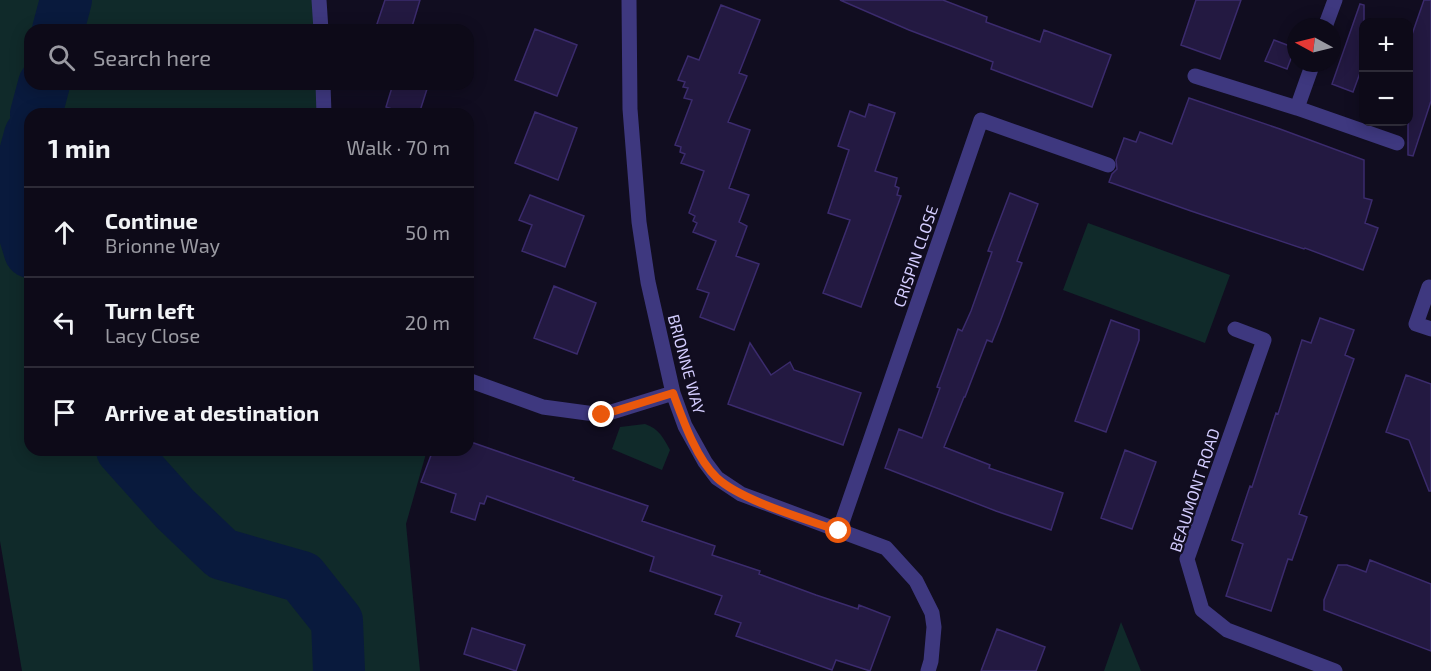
<!DOCTYPE html>
<meta charset="utf-8">
<style>
body{margin:0;font-family:"Exo 2",sans-serif;background:#161321;color:#f1f3f6}
.controls{position:absolute;right:18px;top:18px;display:grid;overflow:hidden;border-radius:12px;box-shadow:0 3px 15px #0003}
.controls button{width:54px;height:54px;display:grid;place-items:center;padding:0;border:0;border-bottom:2px solid #2d2b37;background:#0d0a18;color:#f1f3f6;font:30px sans-serif}
.compass{position:absolute;left:1287px;top:18px;width:54px;height:54px;border-radius:50%;background:#0d0a18;box-shadow:0 3px 15px #0003;rotate:277deg}
.stop{position:absolute;width:18px;height:18px;margin:-14px;border:4px solid #ea580c;border-radius:50%;background:#fff}
.stop.end{background:#ea580c;border-color:#fff;box-shadow:0 2px 6px #0008}
.list{margin:0;padding:0;list-style:none}
h2{display:flex;justify-content:space-between;align-items:center;height:78px;margin:0;padding:0 24px;font-size:26px}
h2 small{font-size:20px;font-weight:400;color:#9a9aa2}
.list li{display:grid;grid-template-columns:39px 1fr auto;gap:18px;align-items:center;box-sizing:border-box;height:90px;padding:0 24px;border-top:2px solid #2d2b37}
.list b{display:block;font-size:22px;white-space:nowrap}
.list p{margin:0;font-size:20px;white-space:nowrap;color:#9a9aa2}
.list em{font-size:20px;font-style:normal;color:#9a9aa2}
.icon{flex:none;width:33px;height:33px;fill:none;stroke:currentColor;stroke-width:2;stroke-linecap:round;stroke-linejoin:round}
.map{position:relative;flex:none;width:1431px;height:671px;overflow:hidden}
.search{position:absolute;background:#0d0a18;box-shadow:0 3px 15px #0003;left:24px;top:24px;width:450px;height:66px;display:flex;align-items:center;gap:15px;box-sizing:border-box;padding:0 21px;border-radius:18px;color:#9a9aa2;font-size:22px}
.panel{position:absolute;background:#0d0a18;box-shadow:0 3px 15px #0003;left:24px;top:108px;width:450px;height:348px;border-radius:18px}
.map>svg:first-child{display:block}
.green{fill:#102a2a}
.lines{fill:none;stroke-linecap:round;stroke-linejoin:round}
.river{stroke:#091a3d;stroke-width:52}
.building{fill:#231941;stroke:#3b2b6d;stroke-width:1.5}
.minor{stroke:#3e387f;stroke-width:15}
.route{stroke:#ea580c;stroke-width:8}
.labels{text-anchor:middle;dominant-baseline:central;stroke-width:4.5;stroke-linejoin:round;paint-order:stroke}
.street-label{font-size:16px;fill:#d4cdff;stroke:#110d20}
</style>
<div class="map">
<svg width="1431" height="671" viewBox="0 0 1431 671">
<rect width="100%" height="100%" fill="#110d20"/>
<path class="green" d="M0,0h319l2,30h-291v54h293l1,30h-294v336h397l-21,74 14,147h-398l-22,-130z
M1088,223l142,52 -25,68 -142,-53z
M645,424c14,5 18,13 25,26l-8,20 -50,-21 8,-22z
M1121,622l20,49h-37z"/>
<g class="lines">
<path class="river" d="M58,30l8,-30
M36,114l8,-30
M30,135l-17,62 17,55
M122,450l53,59 47,45 80,23 35,44 2,50"/>
</g>
<path class="building" d="M385,0h35l-9,30h-36z
M840,0h103l44,17 -1,5 54,20 4,-12 67,25 -19,52 -101,-38 2,-7 -84,-32z
M1196,0h45l-21,59 -39,-14z
M1424,0h7v101l-18,55 -5,-1v-109z
M1360,4l4,1v57l-11,30 -21,-8z
M721,5l39,15 -21,53 8,3 -19,46 22,8 -21,58 20,7 -10,27 8,4 -11,30 23,8 -25,66 -34,-13 9,-24 -12,-4 19,-48 -23,-9 4,-9 -4,-2 2,-5 -6,-3 15,-42 -23,-8 4,-9 -5,-2 1,-5 -6,-2 17,-45 -8,-2 4,-10 -5,-1 2,-5 -7,-2 10,-24 11,4z
M535,29l42,16 -20,51 -42,-16z
M1274,40l21,8 -8,21 -22,-8z
M393,84h19l15,5 -8,25h-12l-21,-7z
M1189,98l91,31 84,31v38l8,2 -7,23 13,5 -15,42 -58,-22 -1,1 -113,-38 -82,-29 3,-8 5,-5 -1,-9 8,-22 12,4 4,-10 32,12z
M869,104l26,9 -20,58 22,7 -2,8 4,2 -2,7 4,1 -40,111 -38,-14 27,-73 -22,-7 21,-63 -11,-4 12,-35 15,6z
M535,112l42,16 -19,52 -43,-17z
M1010,193l28,11 -21,57 5,2 -22,59 -8,20 -5,-2 -22,57h-1l-20,50 46,18 -1,3 74,25 -12,37 -55,-19 -111,-43 14,-39 23,9 18,-50 -3,-1 7,-19 14,-39 4,2 9,-20 21,-59 -4,-1z
M530,195l54,21 -19,51 -43,-16 10,-26 -13,-5z
M554,286l42,17 -19,51 -43,-16z
M1320,318l34,12 -9,25 9,4 -55,155 8,3 -15,43 -4,-1 -17,52 -45,-15 17,-52 -11,-4 18,-54 2,1 24,-74 2,1 24,-74 9,3z
M1111,320l28,10v10l-33,92 -31,-11z
M750,343l21,32 19,-13 4,8 67,23 -18,52 -115,-41z
M1406,375l25,9v107h-2l-20,-51 -23,-8z
M468,441l106,37 -1,2 75,26 -6,15 73,25 -3,9 48,16 -1,3 57,21 42,14 1,-4 31,12 -20,54 -34,-11 -4,10 -96,-34 5,-13 -26,-9 7,-18 -72,-25 4,-14 -167,-61 -3,8 -4,-1 -5,17 -24,-8 5,-18 -35,-12 12,-32h35z
M1125,450l31,12 -24,67 -31,-11z
M1370,560l61,24v67l-107,-41v-10l14,-35h9l19,7z
M472,628l53,17 -9,26 -52,-17z
M997,629l48,18 -9,24h-55z"/>
<g class="lines">
<path class="minor" d="M319,0l2,30
M629,0l1,109 9,113 9,60 25,111 12,33 20,36 12,16 24,16 145,54 30,33 16,32 2,14 -3,34 -3,10
M1325,27l10,-27
M1313,63l-16,45 100,35
M1195,76l102,32
M323,84l1,30
M1429,287l-13,37 15,5
M1235,329l29,11 -77,219 15,51 25,20 108,41
M468,380l75,27 59,8 71,-22
M839,531l142,-411 127,45"/>
</g>
<g class="lines">
<path class="route" d="M602,415l71,-22c10,27 23,65 44,85 25,23 89,41 122,53"/>
</g>
<g class="labels">
<g class="street-label">
<text transform="translate(915 256) rotate(-71)">CRISPIN CLOSE</text>
<text transform="translate(687 364) rotate(75)">BRIONNE WAY</text>
<text transform="translate(1194 490) rotate(-72)">BEAUMONT ROAD</text>
</g>
</g>
</svg>
<div class="controls">
<button>+</button>
<button>−</button>
</div>
<svg class="compass" viewBox="-18 -18 36 36"><path d="M0-13l5 13h-10z" fill="#e53935"/><path d="M0 13l5-13h-10z" fill="#9a9aa2"/></svg>
<div class="stop" style="left:839px;top:531px"></div>
<div class="stop end" style="left:602px;top:415px"></div>
<div class="search"><svg class="icon" aria-label="search" viewBox="0 0 24 24"><circle cx="10" cy="10" r="6"/><path d="M15 15l6 6"/></svg>Search here</div>
<section class="panel">
<h2>1 min<small>Walk · 70 m</small></h2>
<ul class="list">
<li><svg class="icon" aria-label="ahead" viewBox="0 0 24 24"><path d="M12 20V5M6 11l6-6 6 6"/></svg><div><b>Continue</b><p>Brionne Way</p></div><em>50 m</em></li>
<li><svg class="icon" aria-label="left" viewBox="0 0 24 24"><path d="M17 20v-9H6M10 6l-5 5 5 5"/></svg><div><b>Turn left</b><p>Lacy Close</p></div><em>20 m</em></li>
<li><svg class="icon" aria-label="arrive" viewBox="0 0 24 24"><path d="M6 21V4h12l-3 4 3 4H6"/></svg><div><b>Arrive at destination</b></div></li>
</ul>
</section>
</div>
